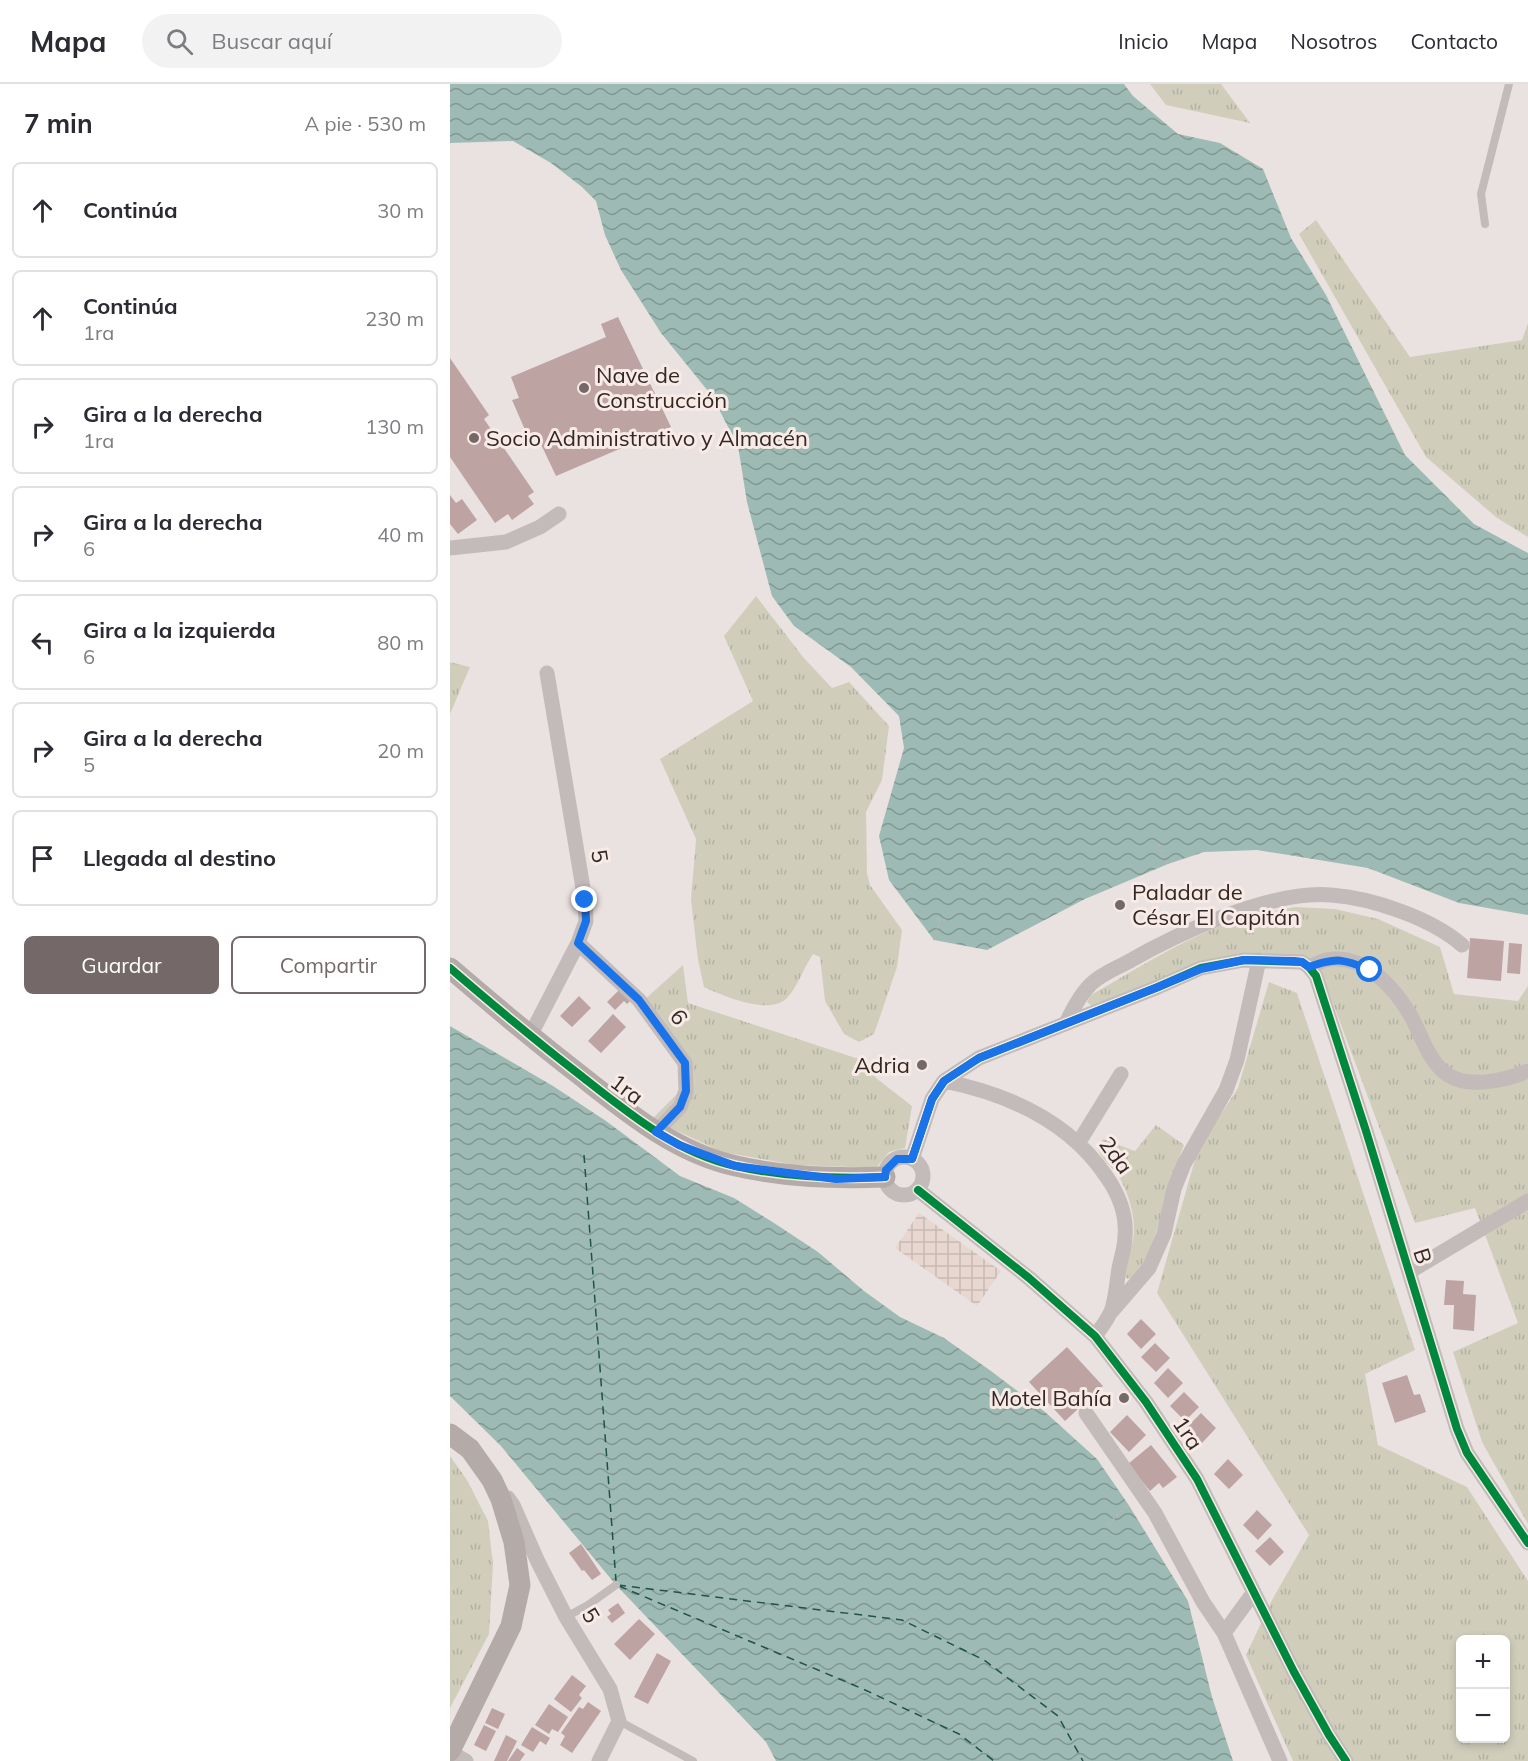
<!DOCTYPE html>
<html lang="es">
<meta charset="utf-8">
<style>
body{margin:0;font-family:Mulish,sans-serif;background:#f2f2f3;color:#2b2b33}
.controls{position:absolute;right:18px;bottom:18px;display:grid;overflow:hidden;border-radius:9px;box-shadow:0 3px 9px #0003}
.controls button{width:54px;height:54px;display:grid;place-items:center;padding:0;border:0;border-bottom:2px solid #e1e1e2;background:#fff;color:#2b2b33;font:30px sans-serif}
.stop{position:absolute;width:18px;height:18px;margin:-14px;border:4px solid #1a73e8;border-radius:50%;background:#fff}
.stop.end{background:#1a73e8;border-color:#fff;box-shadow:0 2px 6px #0008}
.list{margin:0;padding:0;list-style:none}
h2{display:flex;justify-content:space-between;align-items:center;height:78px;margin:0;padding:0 24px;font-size:26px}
h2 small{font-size:20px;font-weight:400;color:#7c7c81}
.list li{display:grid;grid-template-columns:39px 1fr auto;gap:18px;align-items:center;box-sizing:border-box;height:96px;margin:0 12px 12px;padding:0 12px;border:2px solid #e1e1e2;border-radius:9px}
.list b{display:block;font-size:22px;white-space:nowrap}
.list p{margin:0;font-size:20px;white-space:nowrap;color:#7c7c81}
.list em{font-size:20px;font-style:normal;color:#7c7c81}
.actions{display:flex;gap:12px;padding:18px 24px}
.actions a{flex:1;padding:14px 0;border:2px solid #746968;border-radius:9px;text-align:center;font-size:21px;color:#746968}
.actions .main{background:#746968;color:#fff}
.icon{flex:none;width:33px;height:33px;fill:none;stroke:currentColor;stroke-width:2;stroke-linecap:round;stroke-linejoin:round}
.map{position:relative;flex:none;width:1078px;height:1677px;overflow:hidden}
header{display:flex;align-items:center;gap:36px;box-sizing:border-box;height:84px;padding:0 30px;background:#fff;border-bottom:2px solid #e1e1e2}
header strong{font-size:28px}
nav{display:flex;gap:33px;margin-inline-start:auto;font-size:21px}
.search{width:420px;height:54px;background:#f2f2f3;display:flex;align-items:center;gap:15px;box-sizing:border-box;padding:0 21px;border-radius:33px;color:#7c7c81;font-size:22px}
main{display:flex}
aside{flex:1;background:#fff}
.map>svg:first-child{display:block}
.grass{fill:url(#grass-tufts);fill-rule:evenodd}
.plaza{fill:url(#plaza-grid)}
.water{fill:url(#water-waves)}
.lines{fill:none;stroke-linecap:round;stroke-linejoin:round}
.ferry{stroke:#205249;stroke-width:1.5;stroke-dasharray:8 6;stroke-linecap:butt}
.building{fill:#bda3a2}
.path{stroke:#bcb3b1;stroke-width:2;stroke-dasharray:3 3;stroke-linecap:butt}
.lane{stroke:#c3bbb9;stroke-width:8}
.street{stroke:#c3bbb9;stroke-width:15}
.secondary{stroke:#b4aba9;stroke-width:21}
.cycleway-casing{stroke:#f8ebe6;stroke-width:11}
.cycleway{stroke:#00873e;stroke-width:8}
.route{stroke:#1a73e8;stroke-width:8}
.poi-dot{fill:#746968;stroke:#f8ebe6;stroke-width:2}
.labels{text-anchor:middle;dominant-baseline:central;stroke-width:6;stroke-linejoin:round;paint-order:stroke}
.poi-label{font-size:22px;fill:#342827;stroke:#f8ebe6;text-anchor:start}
.street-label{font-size:22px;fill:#342827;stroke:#f8ebe6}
</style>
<header>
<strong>Mapa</strong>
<div class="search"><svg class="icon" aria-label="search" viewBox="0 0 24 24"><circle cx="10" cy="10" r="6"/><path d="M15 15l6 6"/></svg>Buscar aquí</div>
<nav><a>Inicio</a><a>Mapa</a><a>Nosotros</a><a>Contacto</a></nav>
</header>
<main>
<aside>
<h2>7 min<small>A pie · 530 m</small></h2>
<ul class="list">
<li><svg class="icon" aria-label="ahead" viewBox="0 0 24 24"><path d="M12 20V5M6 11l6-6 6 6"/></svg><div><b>Continúa</b></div><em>30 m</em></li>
<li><svg class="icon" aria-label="ahead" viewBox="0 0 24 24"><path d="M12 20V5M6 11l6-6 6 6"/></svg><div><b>Continúa</b><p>1ra</p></div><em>230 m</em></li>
<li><svg class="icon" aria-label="right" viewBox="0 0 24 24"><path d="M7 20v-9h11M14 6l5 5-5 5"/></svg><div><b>Gira a la derecha</b><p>1ra</p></div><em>130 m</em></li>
<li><svg class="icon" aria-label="right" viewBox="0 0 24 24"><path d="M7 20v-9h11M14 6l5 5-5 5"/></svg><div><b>Gira a la derecha</b><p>6</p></div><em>40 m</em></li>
<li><svg class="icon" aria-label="left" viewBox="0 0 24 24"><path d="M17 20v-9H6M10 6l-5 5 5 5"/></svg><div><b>Gira a la izquierda</b><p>6</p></div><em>80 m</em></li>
<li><svg class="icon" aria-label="right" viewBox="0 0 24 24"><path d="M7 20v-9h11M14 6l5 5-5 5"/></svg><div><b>Gira a la derecha</b><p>5</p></div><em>20 m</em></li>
<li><svg class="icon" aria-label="arrive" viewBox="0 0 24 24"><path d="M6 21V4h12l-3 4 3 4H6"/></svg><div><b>Llegada al destino</b></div></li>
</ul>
<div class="actions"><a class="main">Guardar</a><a>Compartir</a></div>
</aside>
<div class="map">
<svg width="1078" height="1677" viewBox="0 0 1078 1677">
<defs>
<pattern id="grass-tufts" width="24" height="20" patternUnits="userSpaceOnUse" patternTransform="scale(1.5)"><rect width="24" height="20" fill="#d0cebb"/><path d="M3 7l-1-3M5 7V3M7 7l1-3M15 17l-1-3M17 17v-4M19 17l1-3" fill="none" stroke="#b3b1a1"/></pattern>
<pattern id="plaza-grid" width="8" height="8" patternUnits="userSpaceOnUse" patternTransform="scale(1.5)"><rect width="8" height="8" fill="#e8d7d0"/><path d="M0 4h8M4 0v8" fill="none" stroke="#c8b9b3"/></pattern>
<pattern id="water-waves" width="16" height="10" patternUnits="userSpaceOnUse" patternTransform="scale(1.5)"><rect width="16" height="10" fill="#9dbbb4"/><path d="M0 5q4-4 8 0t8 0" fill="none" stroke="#819892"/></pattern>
</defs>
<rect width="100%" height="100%" fill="#eae2e0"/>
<path class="grass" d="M700,0h71l29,39 -84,-18z
M866,136l94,137 112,-17 6,-17v214l-31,-19 -71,-61 -127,-223z
M306,512l47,61 29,31 17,-6 40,44 -7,54 -16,32 1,61 3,12 32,45 -5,37 -23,67 -15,8 -15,-8 -19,-33 -5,-44 -7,-3c-9,13 -15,32 -26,44 -17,18 -64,-2 -83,-11l-6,-27 -7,-60 5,-61 -36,-80 93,-58 -29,-65z
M0,578l20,5 -20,47z
M845,823l40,2 43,10 62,28 14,47 64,7 10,-15v538l-46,-82 -29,-90 65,-29 -43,-115 -60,15 -90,-241 -49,-28 -184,52 -5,-4 4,-7c49,-28 95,-58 149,-76 18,-6 37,-8 55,-12z
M233,881l5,38 180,59 8,16 36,28 -7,42 -16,4 -13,16 -81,-3 -73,-13 -70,-33 25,-25 15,-34 -50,-58z
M819,898l28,11 118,357 -50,24 13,71 89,42 61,94v180h-235l-47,-106 26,-55 37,-65 -152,-242 41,-144 40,-61zM1010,1556h46v98h-46z
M706,1041l28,20c-18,43 -23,92 -49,132l-7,2 -4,-3c1,-11 5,-21 8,-32 6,-21 -3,-51 -14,-69 -7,-9 -16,-15 -20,-26l5,-10 32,12z
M0,1372l17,24 21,41 5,43 -4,70 -39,74z"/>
<path class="plaza" d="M469,1129l82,58 -24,35 -82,-58z"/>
<path class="water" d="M0,0h674l9,12 45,38 42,9 43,26 28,69 35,57 79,160 69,69 54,29v362l-69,-12 -91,-35 -111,-18 -53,2 -36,12 -83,35 -98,51 -53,-10 -45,-60 -10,-44 25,-88 -5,-32 -48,-49 -57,-41 -22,-30 -25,-94 -9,-56 -26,-50 -51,-63 -40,-63 -16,-35 -9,-34 -14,-14 -31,-24 -38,-22 -63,2z
M0,942l103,60 53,35 74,55 54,22 40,25 44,29 46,39 36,26 44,21 47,33 54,41 52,47 31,45 60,97 24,96 21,64h-457l-10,-19 -150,-157 -115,-139 -51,-50z"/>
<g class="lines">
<path class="ferry" d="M134,1071l32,426
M168,1501l284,35 82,40 74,56 25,45
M169,1502l244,103 96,45 35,27"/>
</g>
<path class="building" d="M168,233l53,110 -115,49 -19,-40 -8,3 -17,-39 7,-2 -8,-21 95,-40 -5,-13z
M0,274l39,57 -5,4 50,73 -6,4 6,8 -22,16 -4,-6 -13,9 -45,-66z
M0,411l6,8 6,-4 15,21 -19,14 -8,-10z
M1020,854l34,3 -3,40 -34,-3z
M1059,859l13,1 -2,30 -13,-1z
M173,902l11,11 -7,7 -3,-3 -9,9 -8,-8z
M129,912l12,12 -19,19 -12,-11z
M163,930l13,13 -25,26 -13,-12z
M996,1196l18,1 -1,13 13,1 -2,36 -21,-2 1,-24h-10z
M691,1235l15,15 -15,15 -14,-15z
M705,1259l15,15 -14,14 -15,-15z
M617,1263l36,39 -38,35 -36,-39z
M718,1284l15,15 -15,15 -14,-15z
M957,1291l7,20 6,-1 6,18 -31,11 -13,-40z
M734,1308l15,15 -14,14 -15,-15z
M751,1329l15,15 -14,15 -15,-16z
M677,1331l19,20 -17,17 -19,-20z
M701,1361l26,32 -14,11 -4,-5 -9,8 -22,-27z
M778,1375l15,16 -14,14 -15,-15z
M807,1426l15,15 -14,15 -15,-15z
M820,1453l14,15 -14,14 -15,-15z
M131,1460l20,30 -9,6 -8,-10 -2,1 -13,-18z
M168,1519l7,10 -13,10 -5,-6 4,-3 -3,-4z
M189,1535l16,15 -25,26 -16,-16z
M207,1569l14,8 -23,43 -14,-7z
M122,1591l14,11 -7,9 3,3 -11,14 -17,-13z
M138,1618l13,9 -29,42 -12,-8 5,-9 -4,-3 18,-26 4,2z
M99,1620l19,13 -10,15 -6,-3 -3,5 -14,-9z
M42,1624l13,6 -7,15 -13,-6z
M34,1641l12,6 -10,20 -12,-6z
M82,1643l18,11 -4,7 -6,-4 -7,11 -12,-7z
M56,1651l11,6 -10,20h-13z
M67,1664l8,6 -5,7h-12z"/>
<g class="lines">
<path class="path" d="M709,760l9,20
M487,835l8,1
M484,856l6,-20
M658,1441l20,-21"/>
<path class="lane" d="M1035,140l-4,-30 28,-110
M116,1533l22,-12 28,-20
M169,1637l74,40"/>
<path class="street" d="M0,464l56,-6 34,-15 19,-13
M128,859l61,57 46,63 1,28 -6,16 -24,25
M859,883c5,-2 12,-6 17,-7 39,-7 69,28 86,58 10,19 17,44 36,57 21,14 59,5 80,-4
M616,939c7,-14 14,-28 25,-39 9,-9 23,-15 35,-21 52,-30 145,-73 205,-68 41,3 100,23 131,50
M80,952l48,-93 8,-22 -1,-21 -38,-227
M494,997c64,13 125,40 162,95 12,17 21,39 19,60 0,11 -4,22 -6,32 -2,13 -3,28 -7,41 -3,9 -11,19 -17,27
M629,1058l42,-68
M435 1092a19 19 0 1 1 38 0a19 19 0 1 1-38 0Z
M462,1075l20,-60 12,-18 35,-23 179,-71 43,-19 43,-8 58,2 7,5 7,9 50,155 91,298 10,24 61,90
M468,1106l111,88 66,58 51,66 51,77 97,193 35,63 17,26
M959,1188l119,-71
M662,1227l37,-43 15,-34 10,-45 10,-25 42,-74 11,-30 22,-100
M636,1329l69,100 48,89 21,31 56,128
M51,1415l7,-1 5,7 25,57 28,55 44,72 9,32 -20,40
M774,1549l30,-41
M0,1668l16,9"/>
<path class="secondary" d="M0,884c43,37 86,73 130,107 47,37 96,78 156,91 48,11 100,13 149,11
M0,1350l20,15 22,31 9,19 13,43 6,43 -9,41 -61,125"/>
<defs>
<path id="cycleway" d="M0,884c43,37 86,73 130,107 47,37 96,78 156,91 48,11 100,13 149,11
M462,1075l20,-60 12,-18 35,-23 179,-71 43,-19 43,-8 58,2 7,5 7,9 50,155 91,298 10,24 61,90
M468,1106l111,88 66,58 51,66 51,77 97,193 35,63 17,26"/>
</defs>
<use href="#cycleway" class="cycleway-casing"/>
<use href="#cycleway" class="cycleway"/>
</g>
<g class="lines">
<path class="route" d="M135,816l1,21 -8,22 61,57 46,63 1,28 -6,16 -24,25 23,13 56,21 101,13 49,-2 1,-7 11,-11h15l20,-60 12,-18 35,-23 179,-71 43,-18 43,-9 50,1 8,1 7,5c27,-10 35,-8 61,3"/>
</g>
<g class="poi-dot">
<circle cx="134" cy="304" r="6"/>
<circle cx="24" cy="354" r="6"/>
<circle cx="670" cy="821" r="6"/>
<circle cx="472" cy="981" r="6"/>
<circle cx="674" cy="1314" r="6"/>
</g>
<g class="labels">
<g class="poi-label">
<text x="146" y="291">Nave de<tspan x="146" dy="25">Construcción</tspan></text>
<text x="36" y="354">Socio Administrativo y Almacén</text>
<text x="682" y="808">Paladar de<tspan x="682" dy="25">César El Capitán</tspan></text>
<text x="460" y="981" text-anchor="end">Adria</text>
<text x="662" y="1314" text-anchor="end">Motel Bahía</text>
</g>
<g class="street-label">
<text transform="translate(150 772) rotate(81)">5</text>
<text transform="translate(229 933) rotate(54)">6</text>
<text transform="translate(177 1005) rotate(37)">1ra</text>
<text transform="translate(666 1071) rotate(54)">2da</text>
<text transform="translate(973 1172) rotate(72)">B</text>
<text transform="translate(738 1349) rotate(56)">1ra</text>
<text transform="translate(141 1531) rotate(59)">5</text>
</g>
</g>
</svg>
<div class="controls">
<button>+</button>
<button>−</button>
</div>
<div class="stop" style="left:920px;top:886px"></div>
<div class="stop end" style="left:135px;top:816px"></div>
</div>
</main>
